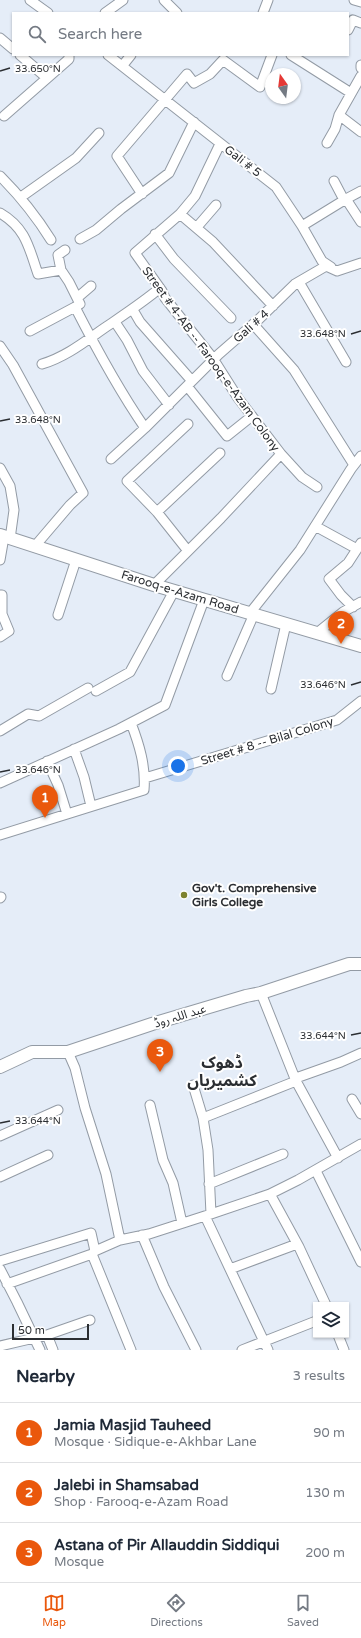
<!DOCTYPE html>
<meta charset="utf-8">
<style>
body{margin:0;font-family:"Varela Round","Noto Sans Arabic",sans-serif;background:#f6f6f7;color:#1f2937}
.controls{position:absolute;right:12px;bottom:12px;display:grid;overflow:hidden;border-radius:0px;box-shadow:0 1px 3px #0004}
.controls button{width:36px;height:36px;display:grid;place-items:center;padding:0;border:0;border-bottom:1px solid #e0e1e3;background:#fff;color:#1f2937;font:20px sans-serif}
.compass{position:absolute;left:265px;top:68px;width:36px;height:36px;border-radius:50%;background:#fff;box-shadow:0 1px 3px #0004;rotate:346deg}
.scale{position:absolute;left:12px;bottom:10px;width:77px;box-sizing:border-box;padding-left:4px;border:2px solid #2b2e32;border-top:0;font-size:11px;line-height:14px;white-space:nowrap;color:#2b2e32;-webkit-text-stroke:3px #fff;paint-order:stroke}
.you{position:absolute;left:178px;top:766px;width:14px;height:14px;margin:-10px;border:3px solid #fff;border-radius:50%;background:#1a73e8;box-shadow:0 0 0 6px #1a73e833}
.badge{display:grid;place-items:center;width:26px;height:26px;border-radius:50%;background:#ea580c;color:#fff;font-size:13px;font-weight:700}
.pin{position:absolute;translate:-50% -33px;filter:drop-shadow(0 1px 2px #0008)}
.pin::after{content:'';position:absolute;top:21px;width:14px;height:12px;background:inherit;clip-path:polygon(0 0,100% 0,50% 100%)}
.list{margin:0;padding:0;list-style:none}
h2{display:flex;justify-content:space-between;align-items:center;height:52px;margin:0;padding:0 16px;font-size:17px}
h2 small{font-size:13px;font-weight:400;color:#747a83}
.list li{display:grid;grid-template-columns:26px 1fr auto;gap:12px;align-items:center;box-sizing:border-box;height:60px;padding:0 16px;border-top:1px solid #e0e1e3}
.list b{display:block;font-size:15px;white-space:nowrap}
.list p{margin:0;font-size:13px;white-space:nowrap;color:#747a83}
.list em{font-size:13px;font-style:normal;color:#747a83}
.icon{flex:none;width:22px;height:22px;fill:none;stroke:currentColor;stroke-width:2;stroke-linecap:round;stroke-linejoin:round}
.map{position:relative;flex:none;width:361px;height:1350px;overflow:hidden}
.search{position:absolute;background:#fff;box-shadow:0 1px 3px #0004;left:12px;right:12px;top:12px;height:44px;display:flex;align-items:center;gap:10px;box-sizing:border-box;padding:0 14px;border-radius:0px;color:#747a83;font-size:15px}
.sheet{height:232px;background:#fff}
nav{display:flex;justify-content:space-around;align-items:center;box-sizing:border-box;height:56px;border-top:1px solid #e0e1e3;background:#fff;font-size:11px;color:#747a83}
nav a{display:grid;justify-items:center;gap:2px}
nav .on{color:#ea580c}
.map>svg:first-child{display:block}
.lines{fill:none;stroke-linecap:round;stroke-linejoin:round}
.minor-casing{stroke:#939ba5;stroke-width:11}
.tertiary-casing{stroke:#939ba5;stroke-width:14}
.minor{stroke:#fff;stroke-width:9}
.tertiary{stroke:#fff;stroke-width:12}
.ticks{fill:none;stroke:#2b2e32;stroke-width:1.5}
.poi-dot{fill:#7e832e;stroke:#fff;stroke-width:1.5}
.labels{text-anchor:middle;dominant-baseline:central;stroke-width:4;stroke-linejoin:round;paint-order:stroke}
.street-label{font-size:12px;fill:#2b2e32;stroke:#fff}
.poi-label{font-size:12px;font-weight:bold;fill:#2b2e32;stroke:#fff;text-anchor:start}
.district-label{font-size:16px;font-weight:bold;fill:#2b2e32;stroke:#fff}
.ticks-label{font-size:10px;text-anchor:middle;fill:#2b2e32;stroke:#fff;stroke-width:4;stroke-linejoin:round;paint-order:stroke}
</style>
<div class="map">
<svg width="361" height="1350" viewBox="0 0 361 1350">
<rect width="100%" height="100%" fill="#e5edf8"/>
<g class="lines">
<defs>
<path id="minor" d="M30,0l18,13
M164,0l13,13
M354,0l7,2
M105,13l18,-13
M263,13l5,-13
M348,30l5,-10 8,3
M0,38l13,11
M20,55l27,23
M108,55l168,132 26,39 20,35 9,6
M291,55l60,38
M123,65l8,-10
M361,65v3
M361,76l-22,39 22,17
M4,116l65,-57v-4
M327,143l8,-14 4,-14
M0,176c20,20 36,40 51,64
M334,181l10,19
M142,194l-25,-38 70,-82 7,9 16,-9 13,-14 37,27 12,-32
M21,197l55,-39 23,-25
M346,199l15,-8
M0,213c26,15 29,35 38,61l23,-4 8,12 11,22 -5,3c21,41 43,82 70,121l74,-74 39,-34 37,-36 31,-18 11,5
M180,214l33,28 60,64
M302,226l44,-27 15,23
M197,227l19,-22
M155,234l19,25 57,59
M80,239l16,-9 25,-21 48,-36 25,-51
M61,270l-3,-15 7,-5
M337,271l24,-8
M299,282l47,80
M77,298l14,-12
M133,310l7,12 52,59
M115,322l12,18 16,31 26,34
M253,324l41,46 60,95
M30,331l45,-24
M0,346l13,19 70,128 -13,12 -35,41
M42,364c23,-7 41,-21 61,-35 19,-13 39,-26 57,-41
M187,386l40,50 25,-20
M188,424l-61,57 30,31 31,39
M281,454l21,23 15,10
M111,459l34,-31
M0,468l10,18 4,24 -4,29
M157,512l63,-59
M315,526l42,23
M0,560l4,-23
M154,585l67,-67 60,-64 -43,-56 -26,-41 -47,-59 -3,-7 -27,-38 45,-39 15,-18 25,-52
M0,595h2v19l7,17 -9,6
M353,607l-12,-12 -12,-16 19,-16 13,-20
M250,613l50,-63 51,-81 10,-13
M58,615l18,-55
M317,633l26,-21 18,-10
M227,676l27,-62
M271,689l15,-65
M96,691l34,-19 44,-81
M0,731l28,-17 11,2 49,-28
M74,749l10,28 7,29
M47,761l11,24 9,29
M145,778l192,-58 24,-19
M0,783l119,-54 46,-24 39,-105
M0,835l144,-45c2,-24 -5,-46 -13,-67
M0,898l1,-1
M261,993l35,88 42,77
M68,1052l7,16 10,40 21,66 14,66
M296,1078l45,-16 20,-9
M193,1085l10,33 5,32 3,64
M352,1099l9,15
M150,1105l13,55 10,23 9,40
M203,1118l93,-37
M0,1136l58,-26
M316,1171l45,91
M0,1177l48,-22
M209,1184l74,-30
M270,1194l29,53 27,58
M205,1216l63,134
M142,1235l22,52 32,63
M92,1254l39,96
M0,1261l91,-28 4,18
M0,1269l17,33 23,48
M230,1269l67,-25
M7,1284l85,-30 3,-3 25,-11 29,-6 62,-20 59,-20 28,-14 63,-36
M47,1335l43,-15
M338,1335l6,15
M0,1346l47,-11 6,15
M242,1350l74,-29"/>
<path id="tertiary" d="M0,535l154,50 207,61
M0,1067l32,-15h36l84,-28 94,-28 15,-3 88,-29h12"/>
</defs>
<use href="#minor" class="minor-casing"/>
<use href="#tertiary" class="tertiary-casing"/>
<use href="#minor" class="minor"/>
<use href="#tertiary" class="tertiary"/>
</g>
<path class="ticks" d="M0,71l10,-3M351,334l10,-3M0,421l10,-2M351,685l10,-3M0,772l10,-2M351,1035l10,-2M0,1123l10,-2"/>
<circle class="poi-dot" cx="184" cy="895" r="4"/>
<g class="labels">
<g class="street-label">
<text transform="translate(243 161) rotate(38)">Gali # 5</text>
<text transform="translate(251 326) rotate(-42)">Gali # 4</text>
<text transform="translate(211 359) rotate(54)">Street # 4-AB -- Farooq-e-Azam Colony</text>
<text transform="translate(180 592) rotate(17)">Farooq-e-Azam Road</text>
<text transform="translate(267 741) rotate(-17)">Street # 8 -- Bilal Colony</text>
<text transform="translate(180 1016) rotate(-17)">عبد اللہ روڈ</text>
</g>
<g class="poi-label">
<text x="192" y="888">Gov't. Comprehensive<tspan x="192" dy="14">Girls College</tspan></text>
</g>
<g class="district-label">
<text x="222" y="1063">ڈھوک<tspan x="222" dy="18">کشمیریاں</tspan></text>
</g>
</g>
<g class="ticks-label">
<text x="38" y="72">33.650°N</text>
<text x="323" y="337">33.648°N</text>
<text x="38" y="423">33.648°N</text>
<text x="323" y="688">33.646°N</text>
<text x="38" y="773">33.646°N</text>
<text x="323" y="1039">33.644°N</text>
<text x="38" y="1124">33.644°N</text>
</g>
</svg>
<div class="controls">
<button><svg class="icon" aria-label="layers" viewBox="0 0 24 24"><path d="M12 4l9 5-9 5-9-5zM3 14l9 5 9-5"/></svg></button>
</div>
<svg class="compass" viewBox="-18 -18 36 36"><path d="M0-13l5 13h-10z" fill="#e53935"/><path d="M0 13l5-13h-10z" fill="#747a83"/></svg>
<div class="scale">50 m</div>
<div class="you"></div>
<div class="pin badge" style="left:45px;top:818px">1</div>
<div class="pin badge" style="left:341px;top:644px">2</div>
<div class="pin badge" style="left:160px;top:1072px">3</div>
<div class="search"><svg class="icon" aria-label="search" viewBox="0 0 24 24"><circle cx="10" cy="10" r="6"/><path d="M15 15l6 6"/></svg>Search here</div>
</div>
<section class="sheet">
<h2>Nearby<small>3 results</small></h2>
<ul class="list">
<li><span class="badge">1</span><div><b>Jamia Masjid Tauheed</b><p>Mosque · Sidique-e-Akhbar Lane</p></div><em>90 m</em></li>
<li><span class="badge">2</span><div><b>Jalebi in Shamsabad</b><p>Shop · Farooq-e-Azam Road</p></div><em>130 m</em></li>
<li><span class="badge">3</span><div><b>Astana of Pir Allauddin Siddiqui</b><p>Mosque</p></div><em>200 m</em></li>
</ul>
</section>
<nav>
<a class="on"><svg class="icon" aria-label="map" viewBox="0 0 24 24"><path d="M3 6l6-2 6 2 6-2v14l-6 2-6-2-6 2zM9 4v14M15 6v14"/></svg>Map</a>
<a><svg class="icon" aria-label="directions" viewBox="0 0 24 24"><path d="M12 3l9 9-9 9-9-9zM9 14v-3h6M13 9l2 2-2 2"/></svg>Directions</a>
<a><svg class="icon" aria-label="saved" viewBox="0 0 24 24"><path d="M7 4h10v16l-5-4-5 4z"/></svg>Saved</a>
</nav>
